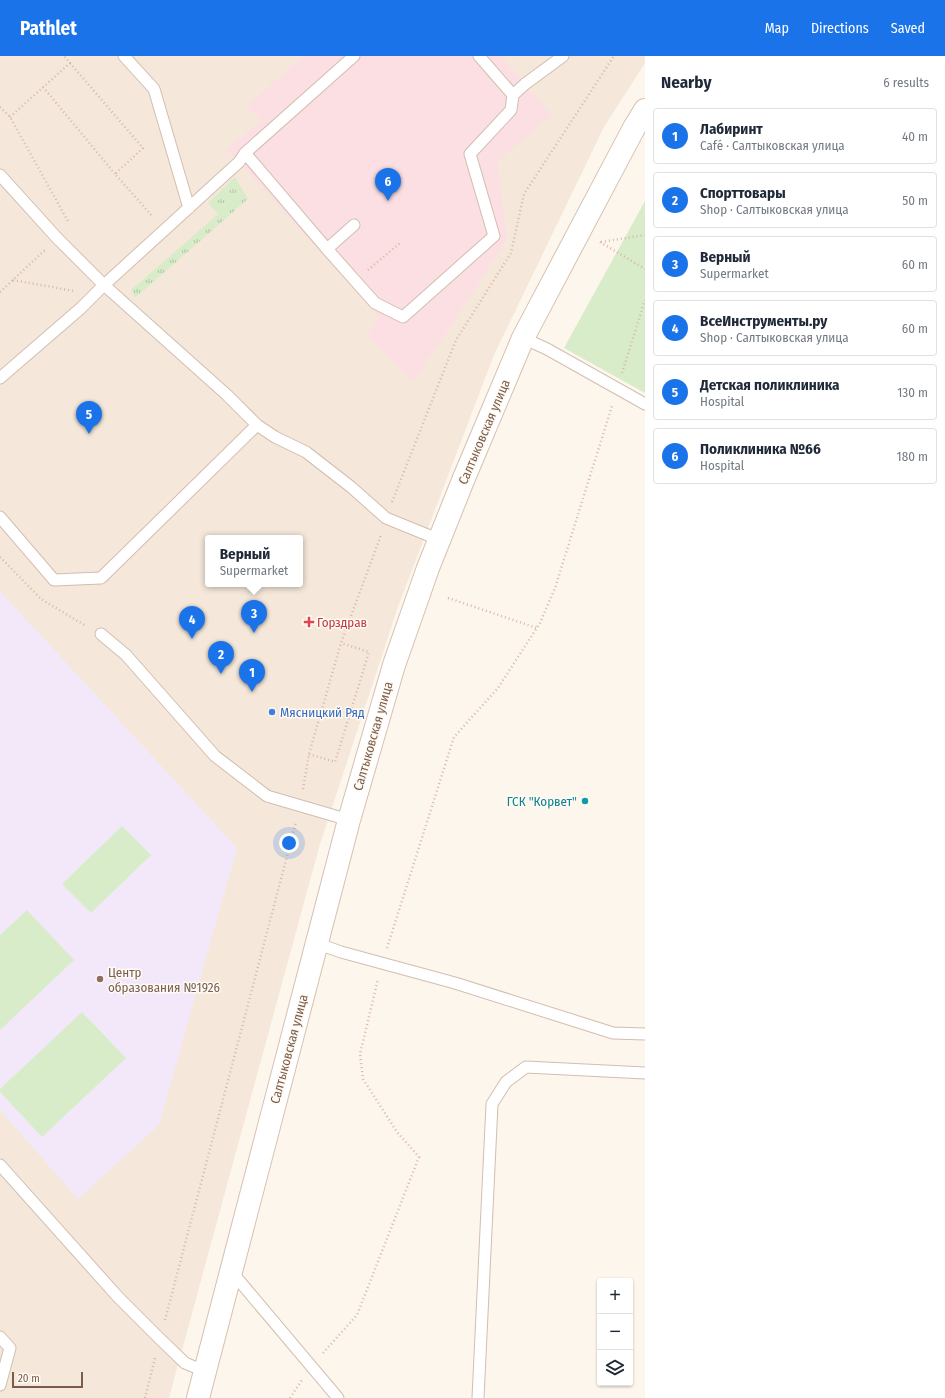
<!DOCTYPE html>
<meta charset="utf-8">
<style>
body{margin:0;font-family:"Fira Sans Condensed",sans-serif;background:#f6f6f7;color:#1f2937}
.controls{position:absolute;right:12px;bottom:12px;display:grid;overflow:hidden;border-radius:4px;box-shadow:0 1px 3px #0004}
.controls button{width:36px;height:36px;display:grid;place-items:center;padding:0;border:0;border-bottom:1px solid #e0e1e3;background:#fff;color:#1f2937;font:20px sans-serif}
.scale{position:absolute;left:12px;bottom:10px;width:71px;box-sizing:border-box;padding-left:4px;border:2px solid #7a5c4d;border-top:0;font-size:11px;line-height:14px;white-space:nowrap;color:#7a5c4d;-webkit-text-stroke:3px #fffaf3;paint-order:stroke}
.you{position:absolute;left:289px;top:787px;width:14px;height:14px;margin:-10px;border:3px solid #fff;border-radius:50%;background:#1a73e8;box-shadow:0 0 0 6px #1a73e833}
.badge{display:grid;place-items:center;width:26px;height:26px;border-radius:50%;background:#1a73e8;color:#fff;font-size:13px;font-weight:700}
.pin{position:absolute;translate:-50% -33px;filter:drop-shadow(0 1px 2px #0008)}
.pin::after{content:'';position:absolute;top:21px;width:14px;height:12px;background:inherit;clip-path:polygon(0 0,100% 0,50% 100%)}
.popup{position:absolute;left:205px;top:479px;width:98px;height:52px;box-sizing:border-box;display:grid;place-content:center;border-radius:4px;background:#fff;filter:drop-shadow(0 1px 3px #0005);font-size:13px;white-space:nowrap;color:#747a83}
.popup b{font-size:15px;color:#1f2937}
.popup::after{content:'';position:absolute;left:50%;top:100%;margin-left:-8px;border:8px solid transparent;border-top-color:#fff}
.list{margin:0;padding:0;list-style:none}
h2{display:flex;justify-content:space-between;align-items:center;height:52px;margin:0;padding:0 16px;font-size:17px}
h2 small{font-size:13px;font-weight:400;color:#747a83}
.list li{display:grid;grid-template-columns:26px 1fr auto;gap:12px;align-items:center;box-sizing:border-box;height:56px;margin:0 8px 8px;padding:0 8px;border:1px solid #e0e1e3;border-radius:4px}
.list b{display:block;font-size:15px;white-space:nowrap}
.list p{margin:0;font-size:13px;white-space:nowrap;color:#747a83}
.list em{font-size:13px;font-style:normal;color:#747a83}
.icon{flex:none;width:22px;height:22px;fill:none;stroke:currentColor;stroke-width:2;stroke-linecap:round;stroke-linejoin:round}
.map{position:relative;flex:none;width:645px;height:1342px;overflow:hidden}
header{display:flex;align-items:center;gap:24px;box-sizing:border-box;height:56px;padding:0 20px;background:#1a73e8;color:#fff}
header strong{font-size:19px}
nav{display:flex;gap:22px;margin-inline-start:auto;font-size:14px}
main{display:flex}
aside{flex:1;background:#fff}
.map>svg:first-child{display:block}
.residential{fill:#f5e8da;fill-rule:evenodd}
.education{fill:#f3e8fa}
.medical{fill:#fbdfe3}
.grass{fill:url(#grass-tufts)}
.park{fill:#d8ecc9}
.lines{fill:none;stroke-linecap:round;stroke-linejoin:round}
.lane-casing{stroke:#d1beb0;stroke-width:13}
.secondary-casing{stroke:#d6c0b0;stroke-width:24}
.path{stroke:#d9b8a5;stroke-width:2.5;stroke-dasharray:1 3;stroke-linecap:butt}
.lane{stroke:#fff;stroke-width:11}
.secondary{stroke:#fff;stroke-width:22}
.health-dot{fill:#e0444e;stroke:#fffaf3;stroke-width:1.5}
.shop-dot{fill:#3f7fe0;stroke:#fffaf3;stroke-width:1.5}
.culture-dot{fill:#0f9aa8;stroke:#fffaf3;stroke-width:1.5}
.education-dot{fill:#8d6e63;stroke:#fffaf3;stroke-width:1.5}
.labels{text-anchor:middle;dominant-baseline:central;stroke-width:3;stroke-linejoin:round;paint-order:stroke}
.street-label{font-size:13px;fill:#7a5c4d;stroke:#fffaf3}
.health-label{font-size:13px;fill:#be3a42;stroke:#fffaf3;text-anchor:start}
.shop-label{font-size:13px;fill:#366cbe;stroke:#fffaf3;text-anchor:start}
.culture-label{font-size:13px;fill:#0d838f;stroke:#fffaf3;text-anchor:end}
.education-label{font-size:13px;fill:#785e54;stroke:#fffaf3;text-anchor:start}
</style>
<header>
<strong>Pathlet</strong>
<nav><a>Map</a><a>Directions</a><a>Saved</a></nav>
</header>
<main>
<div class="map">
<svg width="645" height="1342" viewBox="0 0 645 1342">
<defs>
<pattern id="grass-tufts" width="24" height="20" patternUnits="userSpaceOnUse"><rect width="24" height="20" fill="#d8ecc9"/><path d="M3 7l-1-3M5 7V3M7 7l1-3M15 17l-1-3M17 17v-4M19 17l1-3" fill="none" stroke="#b4c2a5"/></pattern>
</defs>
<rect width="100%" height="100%" fill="#fdf6ec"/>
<path class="residential" d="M0,0h645v7l-41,64 -110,228 -96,252 -78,237 -151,554h-169zM208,482h92v46h-92z"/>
<path class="education" d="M0,535l237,257 -78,277 -81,74 -78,-89z"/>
<path class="medical" d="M303,0h198l51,59 -55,47 10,77 -56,87 -38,55 -46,-46 12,-18 -140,-155 -13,-12 35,-29 -14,-15z"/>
<path class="grass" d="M235,121l13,22 -113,99 -4,-8 87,-76 -10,-11z"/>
<path class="park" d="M645,145v192l-81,-45z
M122,770l29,29 -60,58 -29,-29z
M27,854l47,50 -74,70v-95z
M82,956l44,46 -84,79 -42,-45v-3z"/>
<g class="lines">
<defs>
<path id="lane" d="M124,0l30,33 35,119
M479,0l34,39 12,-11 38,-28
M245,97l82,96 27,-24
M0,119l57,63 47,47 123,110 30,30 18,12 31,15 45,35 35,31 54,22
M327,193l48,54 28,14 91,-81 -24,-82 41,-44 2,-15
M523,282l24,11 98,55
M0,322l81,-70 23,-23 135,-123 6,-9 109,-97
M0,461l54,63 47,-2 156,-153
M101,578l25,21 89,101 52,40 82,24
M316,887l25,9 114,31 158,50 32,1
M0,1109l118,132 42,42 25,24 19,8
M231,1215l107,127
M0,1281l10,11 -10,37
M478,1342l14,-294 14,-22 20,-15 119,6"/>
<path id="secondary" d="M198,1342l151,-578 45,-155 34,-97 36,-90 59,-140 111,-210 11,-18"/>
</defs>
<use href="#lane" class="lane-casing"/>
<use href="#secondary" class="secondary-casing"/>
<path class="path" d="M70,7l73,85 -28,26 38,43
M43,31l72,87
M0,51l10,10 59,106
M10,61l60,-54 -6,-7
M600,186l45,27
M601,186l44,-7
M368,214l32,-27
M13,224l61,11
M0,236l45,-42
M622,317l23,-73
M392,446l64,-162 55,-87 13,-59 90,-138
M0,501l41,42 45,27
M448,542l89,30
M309,698l26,8 34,-110 -28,-9
M303,733l6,-35 32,-111 40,-108
M387,892l67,-211 44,-49 42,-65 15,-35 57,-182
M165,1264l131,-498
M323,1297l34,-38 62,-158 -22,-25 -34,-53 -3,-25 18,-75
M145,1342l10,-40
M290,1342l12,-18"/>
<use href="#lane" class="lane"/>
<use href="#secondary" class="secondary"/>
</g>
<path class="health-dot" d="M307 560h4v4h4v4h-4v4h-4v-4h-4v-4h4z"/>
<circle class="shop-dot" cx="272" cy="656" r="4"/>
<circle class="culture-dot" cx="585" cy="745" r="4"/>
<circle class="education-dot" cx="100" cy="923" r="4"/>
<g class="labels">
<g class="street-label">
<text transform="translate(484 376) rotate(-67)">Салтыковская улица</text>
<text transform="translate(373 680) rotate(-74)">Салтыковская улица</text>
<text transform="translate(289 993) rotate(-75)">Салтыковская улица</text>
</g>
<g class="health-label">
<text x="317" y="566">Горздрав</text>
</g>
<g class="shop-label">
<text x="280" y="656">Мясницкий Ряд</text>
</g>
<g class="culture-label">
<text x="577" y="745">ГСК "Корвет"</text>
</g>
<g class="education-label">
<text x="108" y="916">Центр<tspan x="108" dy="15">образования №1926</tspan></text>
</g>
</g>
</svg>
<div class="controls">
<button>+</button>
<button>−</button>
<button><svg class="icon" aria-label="layers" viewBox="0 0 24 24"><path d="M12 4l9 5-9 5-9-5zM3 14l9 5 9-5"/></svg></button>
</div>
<div class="scale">20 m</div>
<div class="you"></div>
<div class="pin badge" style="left:252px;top:636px">1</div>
<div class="pin badge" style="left:221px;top:618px">2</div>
<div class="pin badge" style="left:254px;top:577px">3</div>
<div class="popup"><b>Верный</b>Supermarket</div>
<div class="pin badge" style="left:192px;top:583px">4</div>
<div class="pin badge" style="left:89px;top:378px">5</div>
<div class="pin badge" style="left:388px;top:145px">6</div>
</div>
<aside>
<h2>Nearby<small>6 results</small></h2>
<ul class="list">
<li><span class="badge">1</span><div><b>Лабиринт</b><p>Café · Салтыковская улица</p></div><em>40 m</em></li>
<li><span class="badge">2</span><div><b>Спорттовары</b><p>Shop · Салтыковская улица</p></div><em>50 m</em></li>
<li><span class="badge">3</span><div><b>Верный</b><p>Supermarket</p></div><em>60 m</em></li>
<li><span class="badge">4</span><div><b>ВсеИнструменты.ру</b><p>Shop · Салтыковская улица</p></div><em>60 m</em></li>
<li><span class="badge">5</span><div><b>Детская поликлиника</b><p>Hospital</p></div><em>130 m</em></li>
<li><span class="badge">6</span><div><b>Поликлиника №66</b><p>Hospital</p></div><em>180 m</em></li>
</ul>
</aside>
</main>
